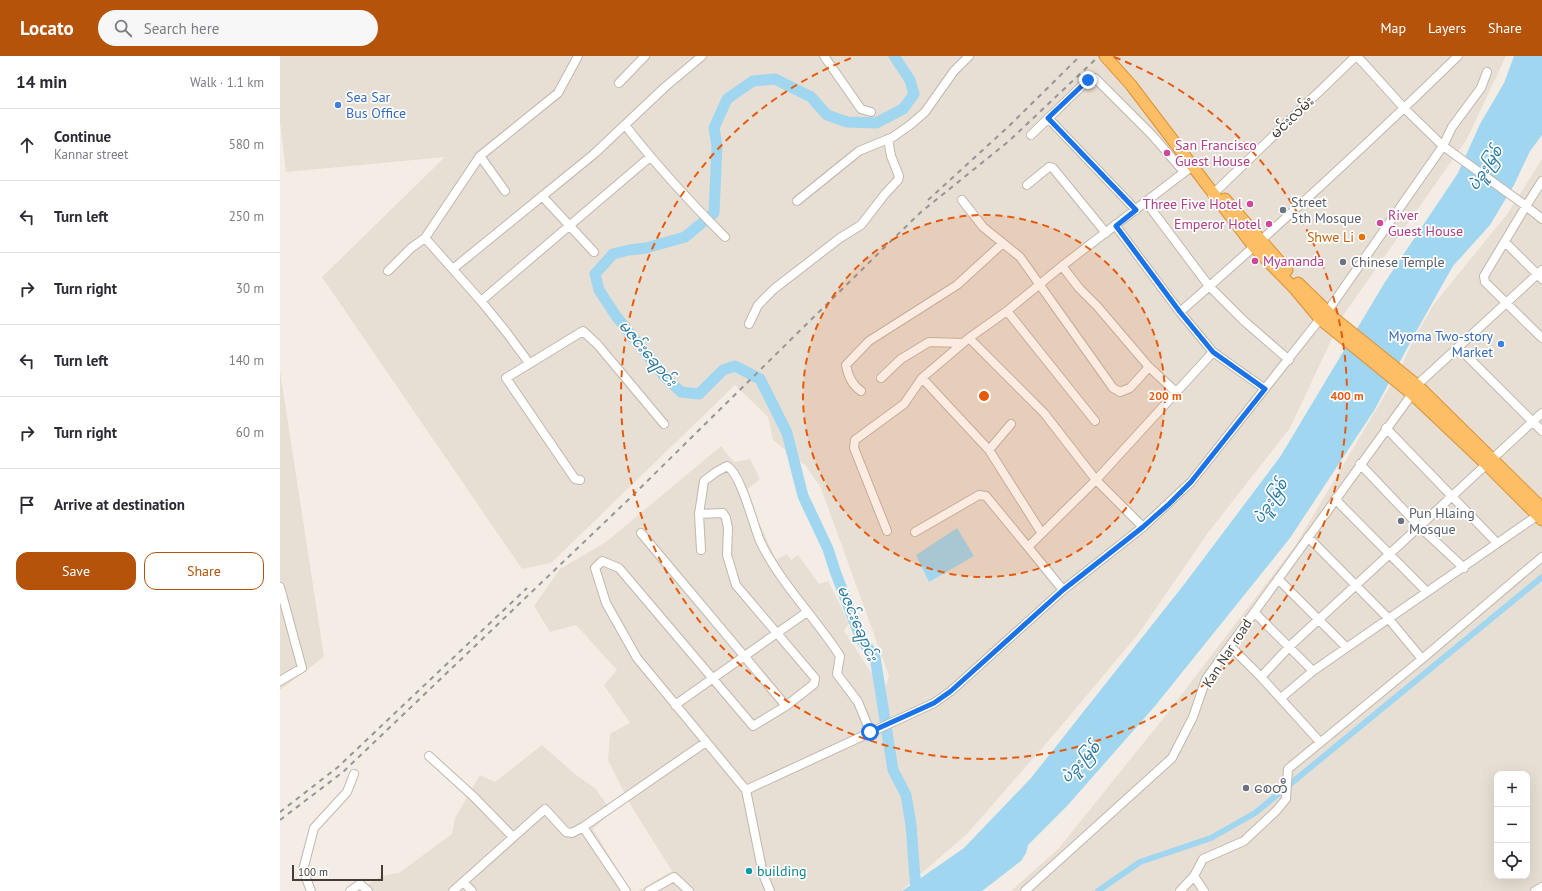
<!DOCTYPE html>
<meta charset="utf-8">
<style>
body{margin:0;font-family:"PT Sans","Noto Sans Myanmar",sans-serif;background:#f7f7f7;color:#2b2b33}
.controls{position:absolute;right:12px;bottom:12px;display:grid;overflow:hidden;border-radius:8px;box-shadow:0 4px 16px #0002}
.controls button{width:36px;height:36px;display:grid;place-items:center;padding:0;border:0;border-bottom:1px solid #e1e1e2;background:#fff;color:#2b2b33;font:20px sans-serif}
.scale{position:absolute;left:12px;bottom:10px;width:91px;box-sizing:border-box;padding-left:4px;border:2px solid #453d35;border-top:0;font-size:11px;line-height:14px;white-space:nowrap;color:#453d35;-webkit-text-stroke:3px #fff;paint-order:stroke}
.stop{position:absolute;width:12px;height:12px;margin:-9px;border:3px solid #1a73e8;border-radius:50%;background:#fff}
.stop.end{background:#1a73e8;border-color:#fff;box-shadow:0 1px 4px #0008}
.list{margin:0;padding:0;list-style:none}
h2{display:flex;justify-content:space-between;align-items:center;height:52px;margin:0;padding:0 16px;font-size:17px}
h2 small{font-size:13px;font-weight:400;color:#7c7c81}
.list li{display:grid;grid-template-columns:26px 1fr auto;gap:12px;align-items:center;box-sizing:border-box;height:72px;padding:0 16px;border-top:1px solid #e1e1e2}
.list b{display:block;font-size:15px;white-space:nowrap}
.list p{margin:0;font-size:13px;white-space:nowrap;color:#7c7c81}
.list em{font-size:13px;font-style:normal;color:#7c7c81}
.actions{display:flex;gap:8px;padding:12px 16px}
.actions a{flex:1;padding:9px 0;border:1px solid #b45309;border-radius:12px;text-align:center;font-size:14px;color:#b45309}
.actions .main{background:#b45309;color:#fff}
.icon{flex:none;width:22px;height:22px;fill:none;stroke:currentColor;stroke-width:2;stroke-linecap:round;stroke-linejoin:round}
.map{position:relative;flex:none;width:1262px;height:835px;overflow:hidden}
header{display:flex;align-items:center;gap:24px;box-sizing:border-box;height:56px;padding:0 20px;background:#b45309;color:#fff}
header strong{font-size:19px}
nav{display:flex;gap:22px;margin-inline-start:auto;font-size:14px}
.search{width:280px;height:36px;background:#f7f7f7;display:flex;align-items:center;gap:10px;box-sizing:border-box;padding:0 14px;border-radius:22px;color:#7c7c81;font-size:15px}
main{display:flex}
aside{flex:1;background:#fff}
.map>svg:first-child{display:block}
.residential{fill:#e7dfd3;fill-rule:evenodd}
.water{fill:#a1d6f0}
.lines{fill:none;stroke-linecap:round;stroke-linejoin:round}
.canal{stroke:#a1d6f0;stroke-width:6}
.river{stroke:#a1d6f0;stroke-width:11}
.minor-casing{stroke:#c1b7ab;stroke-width:10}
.highway-casing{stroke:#dd9135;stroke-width:13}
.minor{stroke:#fff;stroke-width:8}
.highway{stroke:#fdbe66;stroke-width:11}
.rail{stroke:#959595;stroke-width:2;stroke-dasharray:5 5;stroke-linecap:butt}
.route{stroke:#1a73e8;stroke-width:5}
.ring{fill:none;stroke:#e8590c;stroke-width:2;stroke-dasharray:7 5}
.shop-dot{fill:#3f7fe0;stroke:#fff;stroke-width:1.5}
.hotel-dot{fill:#d1479c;stroke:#fff;stroke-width:1.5}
.worship-dot{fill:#6b7280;stroke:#fff;stroke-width:1.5}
.food-dot{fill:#e8710a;stroke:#fff;stroke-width:1.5}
.culture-dot{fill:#0f9aa8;stroke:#fff;stroke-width:1.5}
.labels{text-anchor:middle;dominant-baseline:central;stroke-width:3.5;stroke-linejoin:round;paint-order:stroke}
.shop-label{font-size:14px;fill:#366cbe;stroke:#fff;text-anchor:start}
.street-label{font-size:14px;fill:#453d35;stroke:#fff}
.hotel-label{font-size:14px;fill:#b23c85;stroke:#fff;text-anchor:start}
.worship-label{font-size:14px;fill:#5b616d;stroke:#fff;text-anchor:start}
.food-label{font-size:14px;fill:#c56008;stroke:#fff;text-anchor:end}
.culture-label{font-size:14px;fill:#0d838f;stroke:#fff;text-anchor:start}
.water-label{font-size:15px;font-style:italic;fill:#2b79a1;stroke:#fff}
.centre{fill:#e8590c;stroke:#fff;stroke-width:2}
.ring-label{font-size:12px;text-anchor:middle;font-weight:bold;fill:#e8590c;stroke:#fff;stroke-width:3.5;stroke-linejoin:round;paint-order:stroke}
</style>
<header>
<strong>Locato</strong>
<div class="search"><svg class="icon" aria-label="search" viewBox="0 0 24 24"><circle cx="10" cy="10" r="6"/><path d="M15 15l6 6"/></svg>Search here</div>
<nav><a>Map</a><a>Layers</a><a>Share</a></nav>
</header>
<main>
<aside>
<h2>14 min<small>Walk · 1.1 km</small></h2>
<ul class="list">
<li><svg class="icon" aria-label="ahead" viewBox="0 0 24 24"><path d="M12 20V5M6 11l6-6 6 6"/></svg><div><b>Continue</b><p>Kannar street</p></div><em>580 m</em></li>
<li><svg class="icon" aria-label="left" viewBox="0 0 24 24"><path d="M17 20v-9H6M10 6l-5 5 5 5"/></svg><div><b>Turn left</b></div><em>250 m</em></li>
<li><svg class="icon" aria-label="right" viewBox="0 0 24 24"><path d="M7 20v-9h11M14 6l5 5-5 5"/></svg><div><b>Turn right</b></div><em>30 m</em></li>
<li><svg class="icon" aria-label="left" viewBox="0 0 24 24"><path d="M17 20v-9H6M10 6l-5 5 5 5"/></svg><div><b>Turn left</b></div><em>140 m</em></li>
<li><svg class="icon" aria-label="right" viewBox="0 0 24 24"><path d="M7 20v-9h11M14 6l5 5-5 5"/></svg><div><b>Turn right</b></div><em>60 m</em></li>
<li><svg class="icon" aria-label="arrive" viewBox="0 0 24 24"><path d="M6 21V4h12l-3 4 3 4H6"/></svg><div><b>Arrive at destination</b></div></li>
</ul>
<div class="actions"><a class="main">Save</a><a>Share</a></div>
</aside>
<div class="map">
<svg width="1262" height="835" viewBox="0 0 1262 835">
<rect width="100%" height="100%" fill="#f3ede5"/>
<path class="residential" d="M0,0h1226l-39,83 -125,178 -52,111 -83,106 -68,99 -83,99 -89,102 -66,57h-263l34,-20 -42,-67 -22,-44 2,-26 20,-11 -26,-38 13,-15 -41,-45 -26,7 -16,-26 26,-37 46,-27 115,-96 13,16 16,-3 10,20 -15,12 31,69 11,-6 4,6 7,-5 21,29 9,-3 21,42 -5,8 32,49 4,24 9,-28 -68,-188 -15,-22 -33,-26 -5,-23 -33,-32 -184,178 -29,6 -200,-292 123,-120 -159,15 -6,-50z
M1262,103v732h-531l48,-43 103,-128 133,-174 103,-173 17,-36 19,-33 74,-91zM1217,718h30v102h-30z
M0,315l44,286 -44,33z
M262,689l35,31 18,12 17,24 -19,17 38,62h-273l23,-15 18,-3 53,-39 3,-16 25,-43 15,7z"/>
<path class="water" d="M1234,0h28v79l-12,16 -16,34 -24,40 -37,41 -41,73 -37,70 -85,129 -135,168 -88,100 -39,39 -2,8 -5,8 -39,30h-80l62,-43 67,-70 155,-196 94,-125 105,-175 73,-109 22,-49 24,-41z
M677,472l17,28 -45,26 -13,-27z"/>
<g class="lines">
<path class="canal" d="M818,835l42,-29 71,-24 44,-25 287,-236"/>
<path class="river" d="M614,0l16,24 4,14 -11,15 -27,14 -29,-1 -20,-7 -16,-18 -36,-18 -22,2 -26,18 -13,29 3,18 -3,67 -29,24 -39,11 -17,2 -16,4 -18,20 4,16 17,26 49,61 16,15 18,2 24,-24 12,-4 25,13 27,54 16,63 25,53 7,22 26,68 14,18 18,113 13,25 5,30 5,66"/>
<defs>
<path id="minor" d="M544,0l37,53 10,3
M1207,16l-6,16 -29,39 -9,19 83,60 16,-25
M339,27l26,-27
M768,62l88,92
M345,69c31,40 64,76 100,112
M751,79l57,-55 7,-2 57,57 32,37
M200,100l25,35
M747,129l22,-18 4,1 53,65
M932,139l144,-139
M262,140l52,56
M682,144l21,27 37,30 93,131 7,4 10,-4 19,-21 -52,-61 -18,-18 -17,-22
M517,145l62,-50 34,-14 17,-12 15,-13 29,-41 15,-15
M866,146l63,84 34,34 46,40
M1262,163l-16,-13 -42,70 1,6 57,56
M835,169l65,87 33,40 52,37
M1225,186l37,37
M174,212l140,-114 71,-67 37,-31
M108,215l23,-23 14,-10
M201,245l169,-144
M727,255l88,110
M900,256c95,-83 188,-168 278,-256
M1047,256l116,-166 -39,-38 -47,-52
M469,268l9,-19 16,-16 66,-51 21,-13 24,-31 13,-14 1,-4 -8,-20 -3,-17
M689,282l75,75 52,67 47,47
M1178,291l84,84
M249,307l-22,-30 -26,-32 -56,-63 55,-82 78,-63 20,-37
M869,311l28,26
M601,322l20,-19 28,-17 34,1
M642,322l67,72 52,82
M1137,329l125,-115
M581,335c-9,-6 -13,-15 -15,-26l23,-24 88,-56 46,-42
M1106,372l111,115
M709,394l22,-26
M1080,408l60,63 44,41
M300,424l-5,-1 -69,-101 77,-47 15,14 66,79
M1055,443l91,92
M419,458l24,-1 3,5 2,10 -1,27 9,30 79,93 -1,6 -28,22 -33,20 -134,-158 -17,-7 -7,7 11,35 31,55 109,132 188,-87 17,-12 112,-101 80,-63 48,-45 129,-163
M607,475l-33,-83 1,-8 49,-36 18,-26 47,-40 38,-27 55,-45 129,-99
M635,476l64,-37 7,1 42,51
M361,477l145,173
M1028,481l80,81 34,41
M421,494l-2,-36 5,-33 12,-9 11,-6c14,8 26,58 33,75 20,42 55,76 80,115l-3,18 21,28 12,29
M998,523l68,68
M0,531l22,81 -22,13
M783,534l-35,-43 68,-67 117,-128
M974,556l59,59
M950,590l31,31 59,65
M981,621l29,-31 252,-233
M1001,642l32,-27 228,-158
M395,649l132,-93
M149,700l45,41 39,40
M466,734l17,84 7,17
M914,820l10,15
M183,826l9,9
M31,835l-8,-21 11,-42 33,-36 7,-18
M70,835l10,-7 8,7
M173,835l92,-82 21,23 6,1 11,-6
M346,835l-43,-64 123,-85
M369,835l25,-14 15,14
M745,835l147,-133 21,-41 13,-38 206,-285
M900,835l14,-15 9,-17 41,-18 32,-30 10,-12 2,-30 134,-110 120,-102
M1255,835l7,-4"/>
<path id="highway" d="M825,0l26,29 123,162 41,42 25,30 92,75 75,71 55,55
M945,143l62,71
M1018,227l37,36 82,66 125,123"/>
</defs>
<use href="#minor" class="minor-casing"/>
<use href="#highway" class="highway-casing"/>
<use href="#minor" class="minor"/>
<use href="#highway" class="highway"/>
<path class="rail" d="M648,144l80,-73 72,-71
M0,756l58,-45 189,-179
M0,764l63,-48 285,-272 264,-260 29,-28 88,-71 90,-85"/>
</g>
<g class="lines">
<path class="route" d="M590,676l64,-29 17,-12 112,-101 80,-63 26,-23 22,-22 74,-93 -52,-37 -33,-40 -64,-86 20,-16 -88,-92 40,-38"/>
</g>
<circle cx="704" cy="340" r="181" fill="#e8590c" fill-opacity=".12"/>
<g class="ring">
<circle cx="704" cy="340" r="181"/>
<path d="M834 1A363 363 0 1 1 574 1"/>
</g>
<g class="shop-dot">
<circle cx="58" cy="49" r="4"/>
<circle cx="1221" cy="288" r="4"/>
</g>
<g class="hotel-dot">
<circle cx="887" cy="97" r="4"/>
<circle cx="970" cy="148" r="4"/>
<circle cx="1100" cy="167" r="4"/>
<circle cx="989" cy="168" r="4"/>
<circle cx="975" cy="205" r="4"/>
</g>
<g class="worship-dot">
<circle cx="1003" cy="154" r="4"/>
<circle cx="1063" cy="206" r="4"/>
<circle cx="1121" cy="465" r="4"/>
<circle cx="966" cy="732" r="4"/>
</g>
<circle class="food-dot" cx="1082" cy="181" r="4"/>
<circle class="culture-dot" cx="469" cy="815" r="4"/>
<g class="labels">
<g class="shop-label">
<text x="66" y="41">Sea Sar<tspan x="66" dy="16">Bus Office</tspan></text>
<text x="1213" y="280" text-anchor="end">Myoma Two-story<tspan x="1213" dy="16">Market</tspan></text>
</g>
<g class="street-label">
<text transform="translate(1012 61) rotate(-44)">မင်းလမ်း</text>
<text transform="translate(947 597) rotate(-57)">Kan Nar road</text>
</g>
<g class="hotel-label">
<text x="895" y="89">San Francisco<tspan x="895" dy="16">Guest House</tspan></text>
<text x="962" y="148" text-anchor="end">Three Five Hotel</text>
<text x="1108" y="159">River<tspan x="1108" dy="16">Guest House</tspan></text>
<text x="981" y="168" text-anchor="end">Emperor Hotel</text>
<text x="983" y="205">Myananda</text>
</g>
<g class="worship-label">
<text x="1011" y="146">Street<tspan x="1011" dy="16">5th Mosque</tspan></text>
<text x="1071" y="206">Chinese Temple</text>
<text x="1129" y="457">Pun Hlaing<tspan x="1129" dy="16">Mosque</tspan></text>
<text x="974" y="732">စေတီ</text>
</g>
<g class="food-label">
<text x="1074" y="181">Shwe Li</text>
</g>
<g class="culture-label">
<text x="477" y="815">building</text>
</g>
<g class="water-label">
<text transform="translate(1205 112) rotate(-57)">ပဲခူးမြစ်</text>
<text transform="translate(368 297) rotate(50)">မဇင်းချောင်း</text>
<text transform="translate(990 445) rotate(-57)">ပဲခူးမြစ်</text>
<text transform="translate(578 567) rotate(67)">မဇင်းချောင်း</text>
<text transform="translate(800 706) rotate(-47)">ပဲခူးမြစ်</text>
</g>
</g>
<circle cx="704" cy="340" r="6" class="centre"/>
<g class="ring-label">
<text x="885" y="344">200 m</text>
<text x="1067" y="344">400 m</text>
</g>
</svg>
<div class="controls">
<button>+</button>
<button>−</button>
<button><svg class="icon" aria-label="locate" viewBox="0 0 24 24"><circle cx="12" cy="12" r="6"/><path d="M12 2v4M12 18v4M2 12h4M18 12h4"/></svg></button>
</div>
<div class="scale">100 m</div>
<div class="stop" style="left:590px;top:676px"></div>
<div class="stop end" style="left:808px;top:24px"></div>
</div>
</main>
